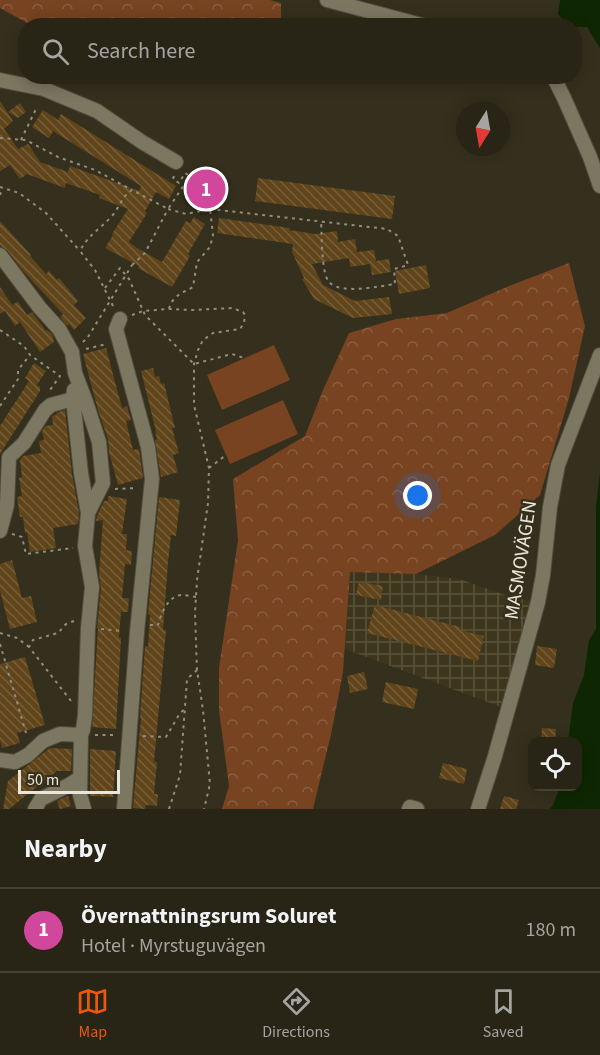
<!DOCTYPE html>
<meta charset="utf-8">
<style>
body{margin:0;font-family:"Source Sans 3",sans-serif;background:#302c1f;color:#f1f3f6}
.controls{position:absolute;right:18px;bottom:18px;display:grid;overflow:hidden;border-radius:12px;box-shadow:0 3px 15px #0003}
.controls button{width:54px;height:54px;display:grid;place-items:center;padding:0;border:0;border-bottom:2px solid #444135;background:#282416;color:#f1f3f6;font:30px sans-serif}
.compass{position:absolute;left:456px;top:102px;width:54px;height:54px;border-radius:50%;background:#282416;box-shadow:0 3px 15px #0003;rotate:191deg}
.scale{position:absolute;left:18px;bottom:15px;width:102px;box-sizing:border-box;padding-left:6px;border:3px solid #e8e5d9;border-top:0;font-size:16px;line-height:21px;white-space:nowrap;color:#e8e5d9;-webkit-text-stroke:4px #35301d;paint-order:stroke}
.you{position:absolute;left:418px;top:496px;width:21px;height:21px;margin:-15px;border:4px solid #fff;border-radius:50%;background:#1a73e8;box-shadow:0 0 0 9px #1a73e833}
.badge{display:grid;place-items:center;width:39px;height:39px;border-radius:50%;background:#ea580c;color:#fff;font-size:20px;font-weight:700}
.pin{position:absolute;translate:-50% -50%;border:3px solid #fff;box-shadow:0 2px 6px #0006}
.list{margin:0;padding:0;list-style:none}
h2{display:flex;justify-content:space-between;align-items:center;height:78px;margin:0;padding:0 24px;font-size:26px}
h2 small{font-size:20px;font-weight:400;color:#a5a4a1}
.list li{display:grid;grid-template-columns:39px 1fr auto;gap:18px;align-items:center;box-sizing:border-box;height:84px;padding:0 24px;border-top:2px solid #444135}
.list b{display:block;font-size:22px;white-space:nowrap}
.list p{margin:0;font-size:20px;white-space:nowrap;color:#a5a4a1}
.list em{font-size:20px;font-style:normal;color:#a5a4a1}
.icon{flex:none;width:33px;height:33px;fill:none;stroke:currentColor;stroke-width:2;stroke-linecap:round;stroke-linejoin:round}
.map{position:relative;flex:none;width:600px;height:809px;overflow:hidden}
.search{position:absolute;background:#282416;box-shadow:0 3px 15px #0003;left:18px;right:18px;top:18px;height:66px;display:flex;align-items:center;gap:15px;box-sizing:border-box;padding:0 21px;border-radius:24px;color:#a5a4a1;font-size:22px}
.sheet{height:162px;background:#282416}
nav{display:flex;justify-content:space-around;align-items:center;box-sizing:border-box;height:84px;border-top:2px solid #444135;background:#282416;font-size:16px;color:#a5a4a1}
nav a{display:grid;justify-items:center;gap:3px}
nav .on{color:#ea580c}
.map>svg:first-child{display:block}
.industrial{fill:url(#industrial-grid)}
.grass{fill:#774321}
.forest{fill:url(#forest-crowns)}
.water{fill:#0e2702}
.building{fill:url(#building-back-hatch)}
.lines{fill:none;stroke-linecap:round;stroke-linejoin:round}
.minor-casing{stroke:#524d3d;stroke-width:16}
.path{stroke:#928e7f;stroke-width:2;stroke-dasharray:3 4.5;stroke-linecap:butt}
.minor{stroke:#7c7761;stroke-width:14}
.path-bridge{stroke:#928e7f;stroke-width:2;stroke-dasharray:3 4.5;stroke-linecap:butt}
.labels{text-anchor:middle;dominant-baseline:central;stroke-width:4.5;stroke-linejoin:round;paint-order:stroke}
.street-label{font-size:20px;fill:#e8e5d9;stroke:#35301d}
</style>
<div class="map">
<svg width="600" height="809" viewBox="0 0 600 809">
<defs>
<pattern id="industrial-grid" width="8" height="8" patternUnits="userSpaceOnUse" patternTransform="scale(1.5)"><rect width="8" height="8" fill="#3d361c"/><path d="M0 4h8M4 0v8" fill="none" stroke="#59533c"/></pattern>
<pattern id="forest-crowns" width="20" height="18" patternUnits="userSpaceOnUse" patternTransform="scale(1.5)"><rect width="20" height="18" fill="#774321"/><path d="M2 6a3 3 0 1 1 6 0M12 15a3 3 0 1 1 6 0" fill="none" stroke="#8a5e41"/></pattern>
<pattern id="building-back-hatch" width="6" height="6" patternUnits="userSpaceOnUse" patternTransform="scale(1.5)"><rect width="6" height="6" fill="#60441a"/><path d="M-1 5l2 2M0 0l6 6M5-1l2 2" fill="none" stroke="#775f3b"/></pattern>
</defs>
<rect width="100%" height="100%" fill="#35301d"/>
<path class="industrial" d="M350,572l66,2 43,5 52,18 19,4 -29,106 -156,-58z"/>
<path class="grass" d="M274,345l16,35 -68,30 -15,-35z
M283,400l15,34 -68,30 -15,-34z"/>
<path class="forest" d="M0,0h270l11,3v17l-3,6 -247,-1 -31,-17z
M569,263l16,63 -16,72 -29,97 -45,40 -79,39 -66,-2 -7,100 -11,58 -19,79h-91l7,-23 -10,-76v-42l19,-128 -5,-61 72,-43 18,-46 26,-57 47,-14 51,-6 62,-27z"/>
<path class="water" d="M560,0h40v48l-13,-21h-12l-1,-1 -7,-1 -9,-11z
M600,472v337h-50l3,-4 7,-18 18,-1v-44l-10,-1 5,-38 11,-28 5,-35 7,-11v-122z"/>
<path class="building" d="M0,101l13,20 -9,8 14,20 10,-5 12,18 28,10 2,-6 69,25 2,-5 -88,-55 -4,7 -17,-11 11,-17 15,10 3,-6 115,72 -7,13 -13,-7 -11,19 2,2 -18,29 8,6 25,14 24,-41 4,2 4,-6 11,7 -17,30 2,2 -18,31 -34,-19 1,-2 -34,-18 8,-13 -1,-1 16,-25 -29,-11 1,-3 -34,-12 -1,5 -38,-14 -7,5 -10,-14 -10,6z
M20,103l6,9 -8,6 -10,-6z
M202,172l15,9 -11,19 -7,-4 -2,3 -13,-8 10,-17 5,3z
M258,178l137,18 -3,23 -137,-18z
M219,218l71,10 -1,2 26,4 22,-3 1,11 17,-3 2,13 17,-2 2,11 13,-2 2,13 -19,3 -2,-11 -20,3 -1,-9 -37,6 11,21 32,16 34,-4 3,17 -39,4 -39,-19 -12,-20 2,-1 -12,-26 1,-8 -76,-11z
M0,221l31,34 -1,1 16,18 3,-3 8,9 2,-2 19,23 -4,4 12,13 -12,12 -5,-6 -2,2 -7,-9 3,-3 -40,-43 -16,-21 -7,-4z
M426,265l4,23 -31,6 -4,-23z
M0,287l12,18 6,-3 9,13 5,-3 14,19 1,-1 5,4 2,8 -14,10 -20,-30 -5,4 -10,-15 -5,3z
M106,348l16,60 5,-2 4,14 -5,1 7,29 6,-1 4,29 -25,7 -9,-33 -1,-13 -10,-29 -15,-56z
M34,363l12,8 -9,14 3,2v4l-40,63v-28l29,-45 -4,-3z
M153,368l2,9 4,-1 2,8 3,-1 11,45h-3l7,25 -6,2 5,17 -17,5 -6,-37 2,-1 -2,-8h1l-15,-60z
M65,410l7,64 7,39 -1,11 -25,4 3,20 -26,4 -3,-20 -2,1 -2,-16h-3l-3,-20 5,-1 -3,-18 3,-1 -2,-17 3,-4 18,-3 -2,-12 5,-1 -2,-9 3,-5 8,-1 -1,-9 5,-1 -1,-2z
M108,496l19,3 -5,35h5l-1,16 6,1 -1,14 -6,-1 -3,34h7l-1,14h-7l-2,26h2l-5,91 -24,-2 6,-99h-1l4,-40 -2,-14 4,-54 -7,1 1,-5 7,-15h4z
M159,497l21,3 -4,36 -5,-1 -3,27 -5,68h3l-12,132h3l-3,32h4l-1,12 -11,-1 -1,4 -12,-1 8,-90 -1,-1 4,-56 1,-15h3l2,-31 -2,-1z
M12,560l10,38 9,-2 6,26 -27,7 -10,-38v-27z
M359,582l24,4 -2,14 -25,-5z
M375,605l85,22 -1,3 25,6 -6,25 -111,-28z
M537,646l20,3 -3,19 -19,-3z
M25,657l20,68 -28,8 3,10 -18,5 -2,-8v-76z
M364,672l4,17 -18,4 -3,-17z
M386,682l32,7 -4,20 -32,-7z
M542,728l14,1 -1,12h-14z
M50,748l22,1 -1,22h-14l-48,38h-6l5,-28z
M90,749l26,2 -3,46 -23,-1z
M443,763l24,6 -3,15 -25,-6z
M68,796l3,10 -11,3 -3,-8z
M504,796l15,4 -3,9h-16z"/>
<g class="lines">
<defs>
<path id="minor" d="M327,0l98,26
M553,76l11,22 26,59 10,29
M0,80l44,9 53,22 45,31 34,20
M0,255l40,53 19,21 13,23 3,21 11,29 13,40 4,41 -15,30 -3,33 7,41 -4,41 -3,87 -2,15 -2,5 -1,60 4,14
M120,319l-4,10 32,118 4,32 -15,153 -13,177
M74,390l-1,9 8,74 7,40
M0,531l7,-26 2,-48 15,-14 21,-33 6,-5 22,-6
M0,760l15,2 13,-7 15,-14 17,-7 21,1
M35,809l6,-10 28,-14 11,-7
M409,809l1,-2 7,2
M478,809l17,-53 43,-154 5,-27 7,-68 8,-42 42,-110"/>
</defs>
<use href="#minor" class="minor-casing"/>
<path class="path" d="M0,138l26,2 32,17 37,13 37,20
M21,140l16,-33
M174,176l-1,3 6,4 6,-10 5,3
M0,187l19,6 27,20 34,38
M0,195l2,-7
M210,209l177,20 11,7 10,29 -14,4 1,15c-15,2 -54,11 -66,-2 -8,-9 -7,-48 -8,-61
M132,265l13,-12 23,-44 18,5 24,-5 3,26 -3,12 -13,15 -4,25c-11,6 -21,9 -24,22
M105,288l15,-20 9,11 16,36 49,49 38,-10 12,4
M113,306l-18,-36 -15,-19c8,-16 20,-22 32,-35 7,-8 10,-20 20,-26l36,19 22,-33
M132,315l11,-4 26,-2 23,1 40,-2 11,4 2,3 -1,8 -4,6 -27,4 -10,7 -5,10 -4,14v41l15,63 -1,35 -11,77 -2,33 2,57 6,40 7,74 -6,25
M0,330l24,16 6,9 30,21 -10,14
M83,342l5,-5
M86,349l21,-5
M0,406l18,-27v-9l12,-15
M209,468l17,-13
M115,489l21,-1
M12,534l10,3 4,17 47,-6
M150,625h8c3,-11 9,-28 23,-30 4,0 10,1 15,2
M101,629l21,2
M0,633l17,5 12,9
M0,644l26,89
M71,701l-42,-54 4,-7 25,-7 8,-9 8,-3
M95,735h21
M143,736l23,1 14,-24 5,-4
M169,809l11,-34 7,-96 10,-9"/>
<use href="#minor" class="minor"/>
<path class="path-bridge" d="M88,337l44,-72"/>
</g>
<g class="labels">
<g class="street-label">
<text transform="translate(521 560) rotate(-81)">MASMOVÄGEN</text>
</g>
</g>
</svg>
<div class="controls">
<button><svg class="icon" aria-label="locate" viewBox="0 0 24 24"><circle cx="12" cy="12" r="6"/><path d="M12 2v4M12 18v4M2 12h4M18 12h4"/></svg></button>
</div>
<svg class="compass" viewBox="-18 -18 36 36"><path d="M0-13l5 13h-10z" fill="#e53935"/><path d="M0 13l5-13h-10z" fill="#a5a4a1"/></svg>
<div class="scale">50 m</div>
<div class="you"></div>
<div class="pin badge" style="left:206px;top:189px;background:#d1479c">1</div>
<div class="search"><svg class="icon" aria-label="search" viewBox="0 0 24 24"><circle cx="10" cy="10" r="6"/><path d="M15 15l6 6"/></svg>Search here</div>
</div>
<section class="sheet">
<h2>Nearby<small></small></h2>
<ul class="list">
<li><span class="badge" style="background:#d1479c">1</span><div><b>Övernattningsrum Soluret</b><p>Hotel · Myrstuguvägen</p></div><em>180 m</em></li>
</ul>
</section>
<nav>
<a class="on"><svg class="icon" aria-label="map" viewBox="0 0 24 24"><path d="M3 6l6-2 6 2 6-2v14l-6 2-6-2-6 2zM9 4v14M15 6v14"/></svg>Map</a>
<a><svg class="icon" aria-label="directions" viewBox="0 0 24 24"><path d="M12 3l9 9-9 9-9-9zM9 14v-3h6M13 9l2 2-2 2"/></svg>Directions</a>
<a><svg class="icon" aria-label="saved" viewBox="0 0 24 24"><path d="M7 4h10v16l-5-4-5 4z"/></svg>Saved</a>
</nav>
